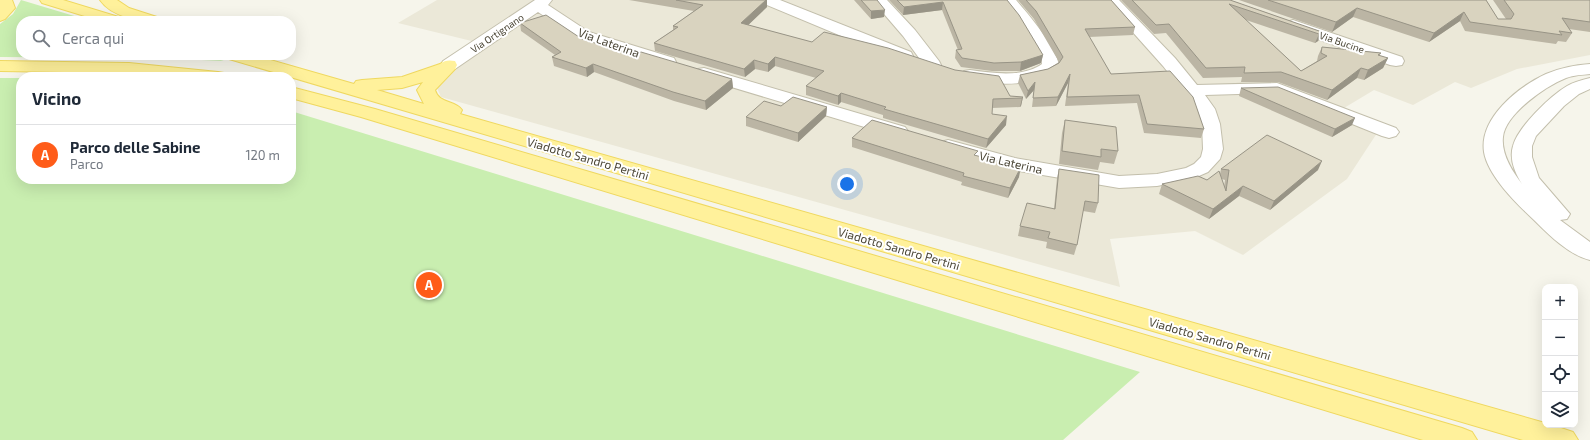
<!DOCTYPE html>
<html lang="it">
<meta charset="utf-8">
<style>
body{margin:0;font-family:"Exo 2",sans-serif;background:#f6f6f7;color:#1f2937}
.controls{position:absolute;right:12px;bottom:12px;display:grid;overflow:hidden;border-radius:8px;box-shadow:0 4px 16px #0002}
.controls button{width:36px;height:36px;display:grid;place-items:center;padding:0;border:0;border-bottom:1px solid #e0e1e3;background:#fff;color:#1f2937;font:20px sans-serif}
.you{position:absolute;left:847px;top:184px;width:14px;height:14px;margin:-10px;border:3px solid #fff;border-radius:50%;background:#1a73e8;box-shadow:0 0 0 6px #1a73e833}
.badge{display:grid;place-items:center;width:26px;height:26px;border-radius:50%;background:#ff5c19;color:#fff;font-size:13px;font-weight:700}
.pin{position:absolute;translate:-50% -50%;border:2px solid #fff;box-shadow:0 1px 4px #0006}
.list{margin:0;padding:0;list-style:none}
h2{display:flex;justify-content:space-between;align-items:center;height:52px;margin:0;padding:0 16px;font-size:17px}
h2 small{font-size:13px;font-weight:400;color:#747a83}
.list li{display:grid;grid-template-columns:26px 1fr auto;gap:12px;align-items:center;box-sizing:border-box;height:60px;padding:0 16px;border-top:1px solid #e0e1e3}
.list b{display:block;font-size:15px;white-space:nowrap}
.list p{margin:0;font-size:13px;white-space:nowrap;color:#747a83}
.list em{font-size:13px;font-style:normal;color:#747a83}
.icon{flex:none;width:22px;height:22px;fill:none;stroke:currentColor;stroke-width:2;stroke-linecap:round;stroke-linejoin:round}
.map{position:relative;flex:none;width:1590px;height:440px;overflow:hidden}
.search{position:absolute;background:#fff;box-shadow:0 4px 16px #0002;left:16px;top:16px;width:280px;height:44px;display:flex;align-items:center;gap:10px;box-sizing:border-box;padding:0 14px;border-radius:16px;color:#747a83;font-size:15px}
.panel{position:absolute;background:#fff;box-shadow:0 4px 16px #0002;left:16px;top:72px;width:280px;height:112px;border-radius:16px}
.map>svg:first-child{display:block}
.residential{fill:#ebe8d8}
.green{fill:#c9eeb0}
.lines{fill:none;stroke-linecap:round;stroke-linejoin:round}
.minor-casing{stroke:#c3bfac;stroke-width:2}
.major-casing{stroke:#efd860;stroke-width:2}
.minor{fill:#fff;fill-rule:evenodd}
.major{fill:#fff19b;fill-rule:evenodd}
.wall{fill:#bbb5a4;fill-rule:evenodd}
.shaded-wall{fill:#989486}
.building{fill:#d9d3bf;stroke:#989486}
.labels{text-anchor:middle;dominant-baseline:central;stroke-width:4;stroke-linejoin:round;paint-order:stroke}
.far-street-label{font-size:10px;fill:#4c4737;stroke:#fff}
.street-label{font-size:12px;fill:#4c4737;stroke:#fff}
</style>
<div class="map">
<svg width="1590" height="440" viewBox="0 0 1590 440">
<rect width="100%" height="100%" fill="#f6f5eb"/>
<path class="residential" d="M437,0h1153v55l-73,14 -46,19 -16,-6 -42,23 -39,-15 -30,18 39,16 -36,55 -104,76 -48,-24 -85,8 10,48 -679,-190 -4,-9 4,-8 47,-35 -90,-22z"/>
<path class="green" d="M21,0l70,21h-70v34h183l20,6 -69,-3 -155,-1v-33l13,-10z
M0,78h21v101h270v-68l849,261 -77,68h-1063z"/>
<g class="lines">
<defs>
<path id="minor" d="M535,0h17l-4,5 41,27 85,26 2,4 -2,4 -6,1 -91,-29 -39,-26 -83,57 -6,1 -6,-1 -2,-4 2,-4z
M760,0h20l131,52 2,4 -2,4 -6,1 -6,-1 -137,-57z
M872,0h15l28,30 24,31 2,4 -2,4 -6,1 -6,-1 -24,-33z
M1001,0h15c13,15 41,48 43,66 -15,23 -71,19 -95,13l-3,-4 3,-4 6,-1c23,3 52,8 72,-6 -2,-19 -30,-47 -41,-64z
M1104,0h15l56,58 22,27 80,-2 119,45 3,4 -3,4 -7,2 -7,-2 -107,-43 -70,2 10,14 5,15 3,25 -3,10 -12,13 -16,7 -35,7 -38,2 -106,-18 -72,-20 -3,-4 3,-4 7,-2 67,18 104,18 38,-2 29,-6 8,-4 7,-7 2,-8 -1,-25 -5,-15 -34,-43z
M1293,20l109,37 2,4 -2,4 -6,1 -6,-1 -103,-37 -2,-3 2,-3z
M1590,64v10c-8,1 -16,1 -24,4 -20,8 -61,36 -63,59 -2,17 9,34 19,47 -7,-11 -13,-25 -9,-38 5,-19 37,-50 54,-60 7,-4 15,-6 23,-8v11l-11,5 -15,12 -28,30 -4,10v11l7,21 31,36 -3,5 -7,1 30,22v18c-21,-5 -41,-25 -56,-40 -17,-16 -46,-44 -50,-68 -5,-34 34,-65 62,-78 14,-6 29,-9 44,-10z
M704,68l201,59 3,4 -3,4 -7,2 -7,-2 -193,-58 -3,-4 3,-4z"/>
<path id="major" d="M0,0h12l3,8 -10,11 -5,2z
M40,0h23l59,18 3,3h-24l-59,-18z
M100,0h17l12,8 31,10 3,3c-21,0 -50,-2 -63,-21z
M227,55h26l101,29 2,-3 6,-1 40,-3 38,-13c5,-4 9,-4 15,-3l2,4 -2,4 -20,21c4,14 20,10 27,20l-2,4 1085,309v2h7l21,7 5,8h-55l-1294,-381zM423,82l-6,8 7,14 -47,-14 25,-2z
M0,61l129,2 89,9 6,1 3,4h-60l-38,-4 -129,-2z
M291,87l84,22 1087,319 10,4 5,8h-54l-1062,-323 -70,-19z"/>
</defs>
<use href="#minor" class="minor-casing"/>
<use href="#major" class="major-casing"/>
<use href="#minor" class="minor"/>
<use href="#major" class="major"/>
</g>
<path class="wall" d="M629,0h138v7l-19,18 262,71 13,1 -2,9 -1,1 -28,1v6l14,11 -20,23 -103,-30v-3l-42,-13 -3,3 -32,-10v-9l10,-8 -41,-12 -7,6 -13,-3 -10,8 -90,-26 -1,-8 19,-13v-4l21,-15z
M854,0h23l7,17 -13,2z
M889,0h118l36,55 -2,8 -21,8h-28l-31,-4 -6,-9 1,-8h2l-16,-40 -39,5z
M1018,0h93l24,27 -2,8 -44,2 22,37 93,55 -3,9 -57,-5 -7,-30 -72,3 3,-23 -12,23 -24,1 2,-17 -8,9 -8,-16 2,-8 28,-6 11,-7 -25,-43z
M1121,0h109l92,32 -4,9 -3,2 -69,-23 55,51 16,-10 1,-5 4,-9 59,6 -2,3 9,2 -5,10 -19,12 -7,-2 -30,22 -49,-18h-37l1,-5 -39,1 -37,-45 -12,1z
M1239,0h247l12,19h8l-13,-19h97v32l-21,-3 3,4 -6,9 -8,-1 -2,3 -91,-13 -5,-10 -31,21 -76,-25 -21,15z
M520,23l62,16 49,15 101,25 1,9 -27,22 -32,-9 -80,-29 -7,5 -33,-11 -2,-9 3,-2 -34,-24z
M1241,88l111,37 -20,12 -93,-41z
M781,106l46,1 -1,9 -28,26 -52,-16v-9z
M1065,120l53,31 -4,13 -14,-2 -2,8 -39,-6 3,-31z
M852,138l125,18 42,21 -11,21 -47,-13 1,-3 -110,-35z
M1059,169l39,34 -3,10 -12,-2 -6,34 -3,10 -28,-7 1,-6 -29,-6 2,-10 34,-17 3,-31z
M1221,169l97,1 -48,40 -31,-14 -30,23 -50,-25 3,-10 45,-4 13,-6zM1222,179l3,1 -1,7z"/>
<path class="shaded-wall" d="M766,0h1v7l-25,24 -1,-8z
M943,2l-1,8 -39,5 1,-8z
M1357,8l-4,9 -21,15 4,-10z
M885,10l-1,7 -13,2v-8z
M1464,12l-4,9 -31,21 5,-9z
M1322,32l-4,9 -3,2 4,-9z
M1043,55l-2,8 -21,8 1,-9z
M775,57v9l-7,6v-8z
M1388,58l-5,10 -19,12 4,-10z
M754,60l1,9 -10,8 -1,-8z
M593,64l1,8 -7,5 -1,-9z
M1361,68l-4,10 -30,22 5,-10z
M1070,74l-2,9 -12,23 2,-9z
M732,79l1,9 -27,22 -1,-9z
M1035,82l-1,8 -8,9 2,-8z
M841,93v9l-3,3v-9z
M1023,97l-2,9 -1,1 2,-9z
M827,107l-1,9 -28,26v-9z
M1007,116l-1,9 -20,23 2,-9z
M1355,118l-3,7 -20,12 3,-8z
M1322,161l-4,9 -48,40 4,-9z
M1021,167l-2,10 -11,21 2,-10z
M1243,186l-4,10 -30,23 4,-10z"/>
<path class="building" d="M676,0h90l-25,23 71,19 12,-10 64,16 67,22 44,6 11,20 13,1 -1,1 -29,1 -1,15 15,2 -19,23 -104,-30 2,-2 -45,-14 -3,3 -32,-10 18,-15 -49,-14 -7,7 -14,-4 -10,9 -90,-26 24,-16 -5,-1 30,-21z
M861,0h16l8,10 -14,1z
M897,0h110l12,15 24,40 -22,7 -27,1 -32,-5 -6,-8 6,-1 -19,-47 -39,5z
M1026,0h85l24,27 -50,2 26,45 59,-3 23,26 11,32 -57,-5 -8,-29 -72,2 3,-23 -12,23 -25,1 2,-16 -7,9 -8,-16 28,-6 11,-6 4,-6 -27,-46z
M1132,0h98l92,32 -3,2 -90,-30 72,67 26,-15 -6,-3 1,-6 59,6 -3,2 10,3 -20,12 -7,-2 -29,22 -51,-18 -37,1 1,-6 -39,1 -37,-44 -13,1z
M1268,0h218l12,19h13l3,-5 -10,-14h86v22l-28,-4 10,15 -13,-2 3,4 -92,-13 -6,-10 -30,21 -77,-25 -21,14z
M546,15l36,24 49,15h6l4,-2 91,27 -27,22 -32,-9 -80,-28 -7,4 -34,-11 9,-5 -41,-29z
M1278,87l77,31 -20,11 -94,-41z
M793,97l34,10 -29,26 -52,-16 18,-16 17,5z
M872,120l106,31 -4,4 47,12 -11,21 -47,-12 1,-3 -112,-35z
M1065,120l51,7 2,24 -17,-2v8l-39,-6z
M1267,135l55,26 -48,40 -31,-15 -30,23 -51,-25 36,-8 9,4 12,-9 7,20 3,-21 -8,-1z
M1059,169l40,6 -1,28 -13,-2 -8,44 -29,-7 2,-6 -30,-6 7,-23 28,6z"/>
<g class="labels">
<g class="far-street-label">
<text transform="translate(497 33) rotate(-34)">Via Ortignano</text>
<text transform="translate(1342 42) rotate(19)">Via Bucine</text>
</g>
<g class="street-label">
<text transform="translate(609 42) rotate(20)">Via Laterina</text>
<text transform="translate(588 158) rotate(16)">Viadotto Sandro Pertini</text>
<text transform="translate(1011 162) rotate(13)">Via Laterina</text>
<text transform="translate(899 248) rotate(16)">Viadotto Sandro Pertini</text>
<text transform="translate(1210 338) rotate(16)">Viadotto Sandro Pertini</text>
</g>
</g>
</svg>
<div class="controls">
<button>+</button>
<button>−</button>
<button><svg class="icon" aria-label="locate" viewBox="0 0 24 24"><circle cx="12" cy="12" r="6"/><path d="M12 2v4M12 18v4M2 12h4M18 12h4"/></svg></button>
<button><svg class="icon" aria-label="layers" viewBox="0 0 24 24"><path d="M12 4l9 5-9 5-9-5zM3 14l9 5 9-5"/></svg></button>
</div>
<div class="you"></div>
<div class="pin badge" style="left:429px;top:285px">A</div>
<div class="search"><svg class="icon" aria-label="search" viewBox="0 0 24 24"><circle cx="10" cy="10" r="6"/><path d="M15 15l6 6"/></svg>Cerca qui</div>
<section class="panel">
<h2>Vicino<small></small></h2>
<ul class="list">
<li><span class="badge">A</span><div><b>Parco delle Sabine</b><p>Parco</p></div><em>120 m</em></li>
</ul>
</section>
</div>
